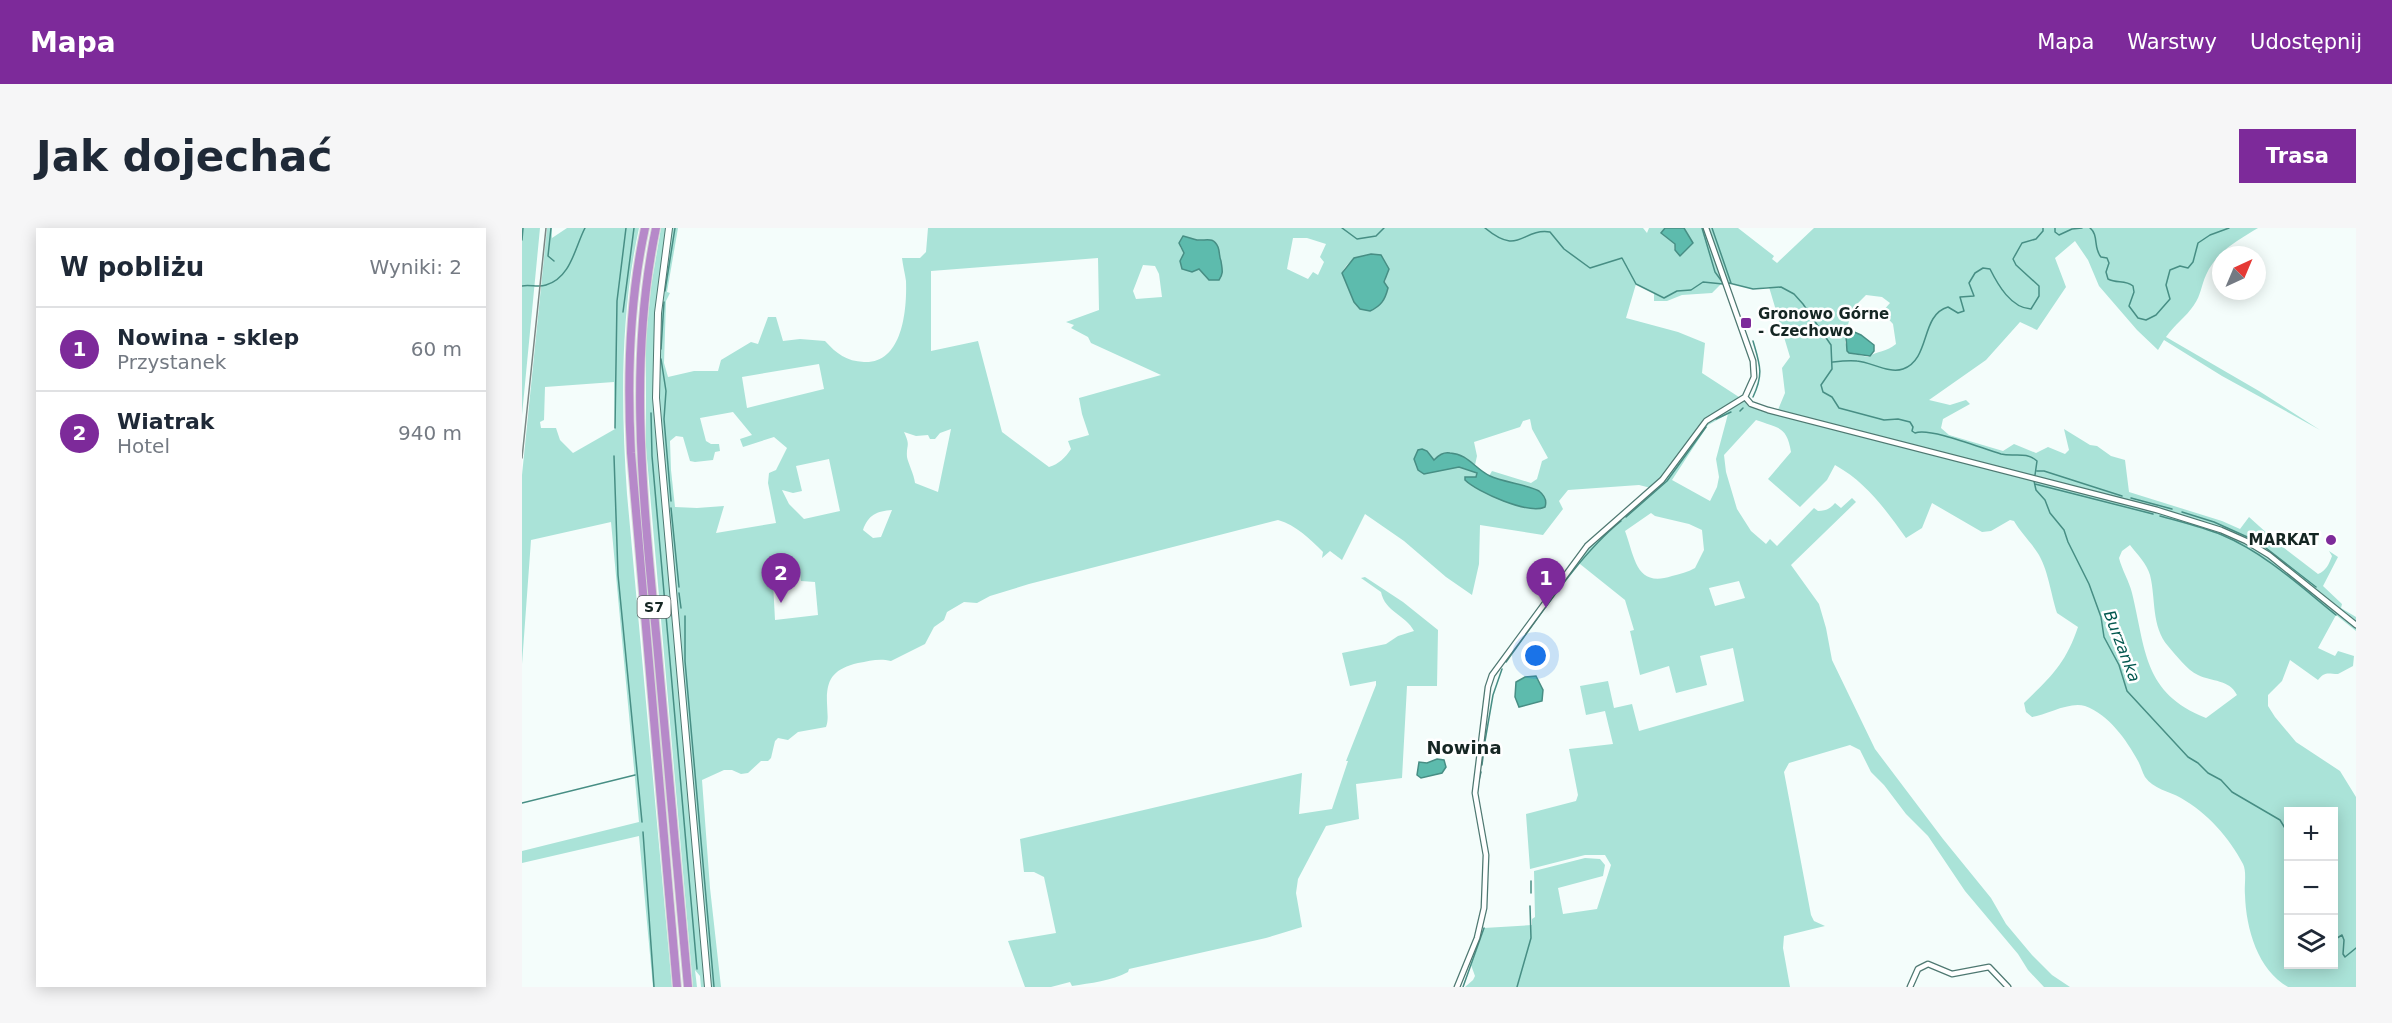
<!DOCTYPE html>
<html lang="pl">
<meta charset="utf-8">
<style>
body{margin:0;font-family:"DejaVu Sans",sans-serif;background:#f6f6f7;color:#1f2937}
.controls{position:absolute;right:18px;bottom:18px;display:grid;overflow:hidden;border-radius:0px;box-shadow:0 3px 15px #0003}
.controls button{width:54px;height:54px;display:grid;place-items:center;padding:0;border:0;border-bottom:2px solid #e0e1e3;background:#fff;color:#1f2937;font:30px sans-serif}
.compass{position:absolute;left:1690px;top:18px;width:54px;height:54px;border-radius:50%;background:#fff;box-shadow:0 3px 15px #0003;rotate:44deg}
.you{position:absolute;left:1014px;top:428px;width:21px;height:21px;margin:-15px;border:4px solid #fff;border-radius:50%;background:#1a73e8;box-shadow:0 0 0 9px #1a73e833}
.badge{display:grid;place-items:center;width:39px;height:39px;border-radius:50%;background:#7d2a9a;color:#fff;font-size:20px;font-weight:700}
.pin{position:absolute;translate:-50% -50px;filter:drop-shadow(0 2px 3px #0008)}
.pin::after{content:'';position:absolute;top:32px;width:21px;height:18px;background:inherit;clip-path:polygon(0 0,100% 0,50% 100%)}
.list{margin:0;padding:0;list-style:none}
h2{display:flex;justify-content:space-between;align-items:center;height:78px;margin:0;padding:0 24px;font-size:26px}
h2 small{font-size:20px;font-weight:400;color:#747a83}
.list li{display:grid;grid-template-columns:39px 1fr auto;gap:18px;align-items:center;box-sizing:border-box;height:84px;padding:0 24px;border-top:2px solid #e0e1e3}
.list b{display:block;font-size:22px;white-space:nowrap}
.list p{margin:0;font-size:20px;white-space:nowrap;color:#747a83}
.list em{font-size:20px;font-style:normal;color:#747a83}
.icon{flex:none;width:33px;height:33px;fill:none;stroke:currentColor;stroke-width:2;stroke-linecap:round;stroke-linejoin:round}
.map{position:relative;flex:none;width:1834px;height:759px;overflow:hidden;border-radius:0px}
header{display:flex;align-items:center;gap:36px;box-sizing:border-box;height:84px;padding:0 30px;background:#7d2a9a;color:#fff}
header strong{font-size:28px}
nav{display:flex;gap:33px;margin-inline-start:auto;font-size:21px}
.intro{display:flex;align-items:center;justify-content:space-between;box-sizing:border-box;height:144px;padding:0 36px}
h1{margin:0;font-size:42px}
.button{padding:15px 27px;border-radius:0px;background:#7d2a9a;color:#fff;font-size:21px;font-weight:700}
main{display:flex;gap:36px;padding:0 36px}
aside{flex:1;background:#fff;border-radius:0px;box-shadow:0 3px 15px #0003}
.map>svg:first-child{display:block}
.green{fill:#aae3d8;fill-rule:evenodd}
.water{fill:#5dbbad;stroke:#478e84;stroke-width:1.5}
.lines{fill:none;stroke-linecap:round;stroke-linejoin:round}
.stream{stroke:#478e84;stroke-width:1.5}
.minor-casing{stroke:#4e7871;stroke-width:7}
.tertiary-casing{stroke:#4e7871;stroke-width:8}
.motorway-casing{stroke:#d5d8d7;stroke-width:10}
.minor{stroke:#fff;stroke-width:4.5}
.tertiary{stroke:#fff;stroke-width:6}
.motorway{stroke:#b689c9;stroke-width:8}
.rail{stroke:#7b8885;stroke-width:1.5}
.poi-dot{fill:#7d2a9a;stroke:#fff;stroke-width:2}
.labels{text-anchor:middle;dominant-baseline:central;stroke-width:5;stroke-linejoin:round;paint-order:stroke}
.shield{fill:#fff;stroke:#5b6765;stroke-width:1.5}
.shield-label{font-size:14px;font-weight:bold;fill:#152623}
.poi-label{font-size:15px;font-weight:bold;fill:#152623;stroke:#fff;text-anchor:start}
.water-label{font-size:16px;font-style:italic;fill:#03584f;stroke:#fff}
.quarter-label{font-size:18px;font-weight:bold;fill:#152623;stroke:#fff}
</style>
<header>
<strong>Mapa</strong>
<nav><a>Mapa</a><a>Warstwy</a><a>Udostępnij</a></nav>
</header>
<div class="intro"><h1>Jak dojechać</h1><a class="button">Trasa</a></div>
<main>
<aside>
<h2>W pobliżu<small>Wyniki: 2</small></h2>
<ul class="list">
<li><span class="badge">1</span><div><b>Nowina - sklep</b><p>Przystanek</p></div><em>60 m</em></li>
<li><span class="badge">2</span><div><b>Wiatrak</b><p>Hotel</p></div><em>940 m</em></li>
</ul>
</aside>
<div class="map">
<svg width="1834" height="759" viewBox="0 0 1834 759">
<rect width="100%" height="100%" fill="#f4fdfb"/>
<path class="green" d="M0,0h18l-18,187z
M25,0h5v10l15,-10h72c-19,87 -18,177 -12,266l45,493h-19l-14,-151 -117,27v-12l117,-29 -28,-300 -80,18 -9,124v-189zM92,154l1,47 -42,24 -13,-13 -4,-12h-15l-1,-6 4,-2 1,-33z
M139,0h17l-11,64 3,1 -4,8 -2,62 4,14 26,-6h24l3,-11 30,-18 7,2 10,-27h8l7,24 17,-2 25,2c12,13 21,20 39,21 39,2 43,-53 42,-81 -1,-7 -3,-15 -4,-23h18l6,-6 2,-24h715l4,5 2,-5h16l-3,6 13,10 -1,5 8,6 11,-12 -9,-15h54l36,28 -2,3 5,4 37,-35h444c-20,12 -42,24 -52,47 -5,11 -5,20 -12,30 -8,12 -20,20 -28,32l93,54 61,39 -98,-54 -58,-36 -6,10 -21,-20 -38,-44 -11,-26 -13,-19 -20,17 11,29 -29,43 -17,-8 -34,38 -57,40 21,5 16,-5 4,4 -27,15 -2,9 8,7 54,16 11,-7 22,9 12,-6 17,7 4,-4 -5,-21 26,16 7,1 14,10 14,4 4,32 93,29 18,8 9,-12 30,27 39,30c8,-3 11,-10 14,-18l-3,-5 9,6 -15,29 19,18 -1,4 15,9v14l-20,-16 -18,33 17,8 3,-5 16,5 -1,10 -15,8c-10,0 -13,-3 -20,6l-28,-20 -8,21 -14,14v11l7,11 21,25 44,29 16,26v190h-68c-30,-17 -42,-58 -43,-92 -1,-9 2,-23 -2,-31 -14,-27 -36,-51 -62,-66 -12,-7 -28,-9 -36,-21 -3,-5 -4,-11 -7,-16 -12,-22 -29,-46 -53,-55 -15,-5 -39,9 -53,11l-6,-5 -2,-9c27,-26 42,-40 54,-76l-21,-14c-6,-18 -9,-45 -20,-61 -7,-11 -16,-19 -23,-31l-4,-1 -19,11 -9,1 -50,-29 -10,25 -16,10c-21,-29 -39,-55 -71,-73l-8,15 -27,27 -32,-28 23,-27c-4,-26 -13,-24 -35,-32l-32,35 2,17 11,37 14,22 15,13 4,-5 7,7 37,-38 4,3c7,0 12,-2 17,-8l6,5 11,-10 4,4 -65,63 28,39 7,24 6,32 43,89 68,90 48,59 15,26 26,31 20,20 18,12h-26l-16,-17 -10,-16 -53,-63 -37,-55 -22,-22 -22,-29 -13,-13 -11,-22 -10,-5 -61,18 -5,9 27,143 3,6 11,5 -41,10 -1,12 7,39h-325l8,-7 2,-4 -4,-11 13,-37 48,-3v-6l3,-2 -1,-46 51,-13 15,1 5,6 -2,11 -45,12 5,26 34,-5 14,-44 -6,-10h-20l-55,14 -4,-55 50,-13 2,-6 -9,-46 44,-5 -8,-33 -19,4 -6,-29 28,-5 6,27 18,-4 7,27 105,-30 -11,-53 -33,8 7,29 -31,8 -7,-27 -29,9 -10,-44 4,-1 -9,-30 -50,-40 76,-72 -12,-3 -71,5 -9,11 4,8 -20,26 -63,-10 -1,39 -7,31 -26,-18 -42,-36 -39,-27 -23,46 -12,-9 -8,7 1,-6c-13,-13 -27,-27 -45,-32l-249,64 -39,12 -13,7 -13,-1 -17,10 -3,8 -10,7 -9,17 -34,17c-12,-3 -21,0 -33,2 -24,6 -32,15 -31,40 0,8 2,16 -1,24l-28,5 -10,8 -10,-2 -3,3 -4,17 -3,3h-7l-13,12 -7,1 -9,-4h-8l-22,10 8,108 11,99h-20l-1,-11 -5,-6 2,17h-4l-47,-540v-108l5,-52zM665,9l10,3 25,24 -15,12 -8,-7h-4l-15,-8 4,-8 -4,-6zM771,10h14l19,6 -6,13 4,5 -6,13 -5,-3 -5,7 -21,-10zM855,26l9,26 -2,2 1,4 -36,6v-7l-7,-12c6,-14 20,-19 35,-19zM576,30l1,52 -33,12 8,3 -3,3 17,9 3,6 70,32 -82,23 3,16 7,21 -21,6 3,8c-6,9 -12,15 -22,18l-47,-35 -24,-91 -47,10v-80zM621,37l12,1 4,8 3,23 -26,2 -3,-8zM1209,55l22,6 16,-2 21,70 -8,11 3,25 -8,19 -28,-10 -4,-5 -3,2 -40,-26 3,-30 -27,-11 -52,-14 10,-34 18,9v8h13l15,-6 30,-2 9,-9zM1344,67l16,2 8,6 -8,9 11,12 3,20c-9,8 -19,7 -28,13l-19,-4 -4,-11 4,-10 -2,-1 2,-11 5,-13zM297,136l5,25 -77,19 -5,-31zM211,184l19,23 -12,4 3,8 31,-10 13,11 -11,22 -7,3 -1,10 8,40 -60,10 8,-27 -27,2 -22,-1 -4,-37 -1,-29 6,-5 7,1 7,24 5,1 18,-2 2,-8 5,-1 -1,-7h-8l-5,-3 -6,-23zM1206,186l-12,45 3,18 -2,10 -7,14 -38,-21 36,-55zM1008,191l2,10 16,29 -6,3 -5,18 -6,4 -39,-12 -3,5 -14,-11 2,-9 -3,-14 46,-15 3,-6zM429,201l-13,63 -23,-9c-1,-9 -7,-20 -8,-26 -1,-13 4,-10 -3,-25l12,4 12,-1 2,4h5l5,-6zM307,231l11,52 -36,8 -15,-15 -7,-14 11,3 9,-2 -6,-25zM370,282l-11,27 -8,1 -10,-8c5,-15 14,-19 29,-20zM1129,285l4,3 34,8 13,6 2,20 -9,18c-7,4 -15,6 -23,8 -36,12 -37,-18 -47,-45zM1608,317c7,9 17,19 20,30 6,24 1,51 18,71 8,9 19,24 30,29 14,7 31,4 39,20l-31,23c-63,-25 -60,-68 -74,-125 -3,-12 -10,-23 -13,-35l3,-7zM277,339l2,14 14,1 3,33 -43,5 -2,-38 12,-1v-13zM1217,353l6,17 -30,8 -6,-18zM1766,584h46v152h-46z
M843,349l38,25 35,28 -1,56h-30l-5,92 -46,6 3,35 -33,7 -28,53 -2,14 6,34 -36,11 -137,31 -1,3c-16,9 -38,11 -56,14l-2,-4 -19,5h-26l-17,-46 48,-8 -12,-56 -10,-5h-10l-4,-33 282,-66 -3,41 33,-5 16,-48h-2l30,-76v-4l-26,5 -8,-33 44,-9 12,-8 16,-5c-8,-16 -29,-19 -33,-39l-20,-14z"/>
<path class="water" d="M1143,0h19l9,15 -13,13 -5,-6v-6l-14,-11z
M661,8c4,1 10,3 14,4 9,1 16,-4 21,7 2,5 1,10 3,14 1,8 3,12 -2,19h-10l-10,-11 -7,3 -10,-3 -2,-8 4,-8 -5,-10z
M849,26l10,1 8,14 -5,13 4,6c-3,12 -7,18 -18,23l-10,-2 -6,-7 -12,-29 12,-15z
M1330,103l9,4 13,10v6l-4,5 -21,-3 -2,-2 -1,-15z
M900,221l5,2 7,9c5,-5 9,-8 16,-7 18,1 25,16 40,23 12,6 39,9 49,15 5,4 8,10 6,16 -16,8 -68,-15 -80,-27v-3h11l1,-4 -18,-6 -35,7 -6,-4 -4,-11 4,-9z
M1014,448l7,14 -1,11 -23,6 -4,-10 1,-15 9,-5z
M915,531l7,1 2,7 -4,6 -21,5 -4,-3 2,-13 8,1z"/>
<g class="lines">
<path class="stream" d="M29,0l-3,28 6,5
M820,0l15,11 19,-3 8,-8
M963,0c35,29 36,0 65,4l14,17 26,19 32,-10 14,26 28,14 13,-7 14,-1 12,-8 20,2
M1180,0l13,44 8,11
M1190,0l19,55
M1533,0v4l4,3 13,-6 10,-1
M1568,0c9,7 3,20 11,29l6,1 2,5 -3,9 2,7c9,5 17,0 25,7l1,6 -5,14 9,12 8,2 10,-5 14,-16 -4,-14 4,-15 10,-4 8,2 5,-6 5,-19 12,-8 19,-7
M0,12l1,-12
M1207,55l24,6 28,-2 13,7 9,10 28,41 1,24 -11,16 2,7 9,5 7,11 45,12 14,-1 12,3 3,5 -1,4 3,2c15,-6 68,16 86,21 13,3 25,-3 36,7l-2,14
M0,58c8,-2 16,2 24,-1 25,-7 29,-38 39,-57
M143,63l10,-63
M101,84l11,-84
M1231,113c7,24 11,33 0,56
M139,121l3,-47
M139,131l5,32 -2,28 7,82
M1311,134c8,-1 16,-2 24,-1 14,1 32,13 46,8 28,-10 17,-54 45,-62l10,6 6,-2 -4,-14 14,-1 -5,-13 6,-10 8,-5 7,1c8,16 21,39 41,40l8,-13v-10l-23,-21 -3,-6 9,-16 14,-4 7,-8v-3
M1218,183l3,-3
M129,185l1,43 45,513
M1194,191l15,-7
M93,200l2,-127 9,-73
M92,228l4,119 24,247
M1515,243h7l78,25
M1512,253l2,9 9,10 5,13 14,17 4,12 21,42 12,33 3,20 15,28 8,26 61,66 10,6 10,10 13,7 11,12 48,28 8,13
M1513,256l118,30
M1609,270l41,11
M149,280l8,79
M1660,284l32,10 40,18
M1638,288c21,6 42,11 62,19 43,18 78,51 114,80
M1104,289l41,-36 39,-54
M1744,320l50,39
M157,365l2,15
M163,388v45l29,326
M984,434c34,-46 72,-106 115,-141
M963,513l8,-46 9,-26
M960,537l2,-16
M957,552l2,-8
M0,575l113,-28
M121,604l11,155
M1009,653v12
M1812,712l8,-5 2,5 -1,14 2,3 11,-9
M941,759l21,-59
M995,759l14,-49 -1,-32"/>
<defs>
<path id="minor" d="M1223,169l6,7 17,6 389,100 64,20 25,11 23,14 87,70
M935,759l20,-49 7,-30 2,-53 -11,-62 13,-106 4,-12 95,-129 75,-66 44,-59 39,-24 9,-20 -1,-16 -47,-133
M1388,759l8,-18 10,-5 24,10 37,-7 19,20"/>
<path id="tertiary" d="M147,0l-11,85 -2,85 52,589"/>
<path id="motorway" d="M123,0c-16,74 -18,150 -14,225l46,534
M134,0c-29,138 -12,277 1,416 11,114 20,229 31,343"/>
</defs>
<use href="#minor" class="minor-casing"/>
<use href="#tertiary" class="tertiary-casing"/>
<use href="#motorway" class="motorway-casing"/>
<use href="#minor" class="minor"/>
<use href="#tertiary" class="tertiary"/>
<use href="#motorway" class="motorway"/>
<path class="rail" d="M0,230l24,-230"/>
</g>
<g class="poi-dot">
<rect x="1218" y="89" width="12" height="12" rx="3"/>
<circle cx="1809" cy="312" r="6"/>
</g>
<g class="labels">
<rect class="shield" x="115.5" y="368" width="33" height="22" rx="4.5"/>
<g class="shield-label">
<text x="132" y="379">S7</text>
</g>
<g class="poi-label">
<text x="1236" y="86">Gronowo Górne<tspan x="1236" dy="17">- Czechowo</tspan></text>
<text x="1797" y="312" text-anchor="end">MARKAT</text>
</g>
<g class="water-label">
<text transform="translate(1600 418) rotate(69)">Burzanka</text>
</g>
<g class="quarter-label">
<text x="942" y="519">Nowina</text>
</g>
</g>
</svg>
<div class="controls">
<button>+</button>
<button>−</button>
<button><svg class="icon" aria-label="layers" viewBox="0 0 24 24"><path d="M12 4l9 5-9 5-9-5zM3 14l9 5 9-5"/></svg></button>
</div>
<svg class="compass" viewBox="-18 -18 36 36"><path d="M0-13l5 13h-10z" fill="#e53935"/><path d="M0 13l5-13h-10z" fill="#747a83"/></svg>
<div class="you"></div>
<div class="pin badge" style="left:1024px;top:380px">1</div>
<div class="pin badge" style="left:259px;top:375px">2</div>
</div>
</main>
